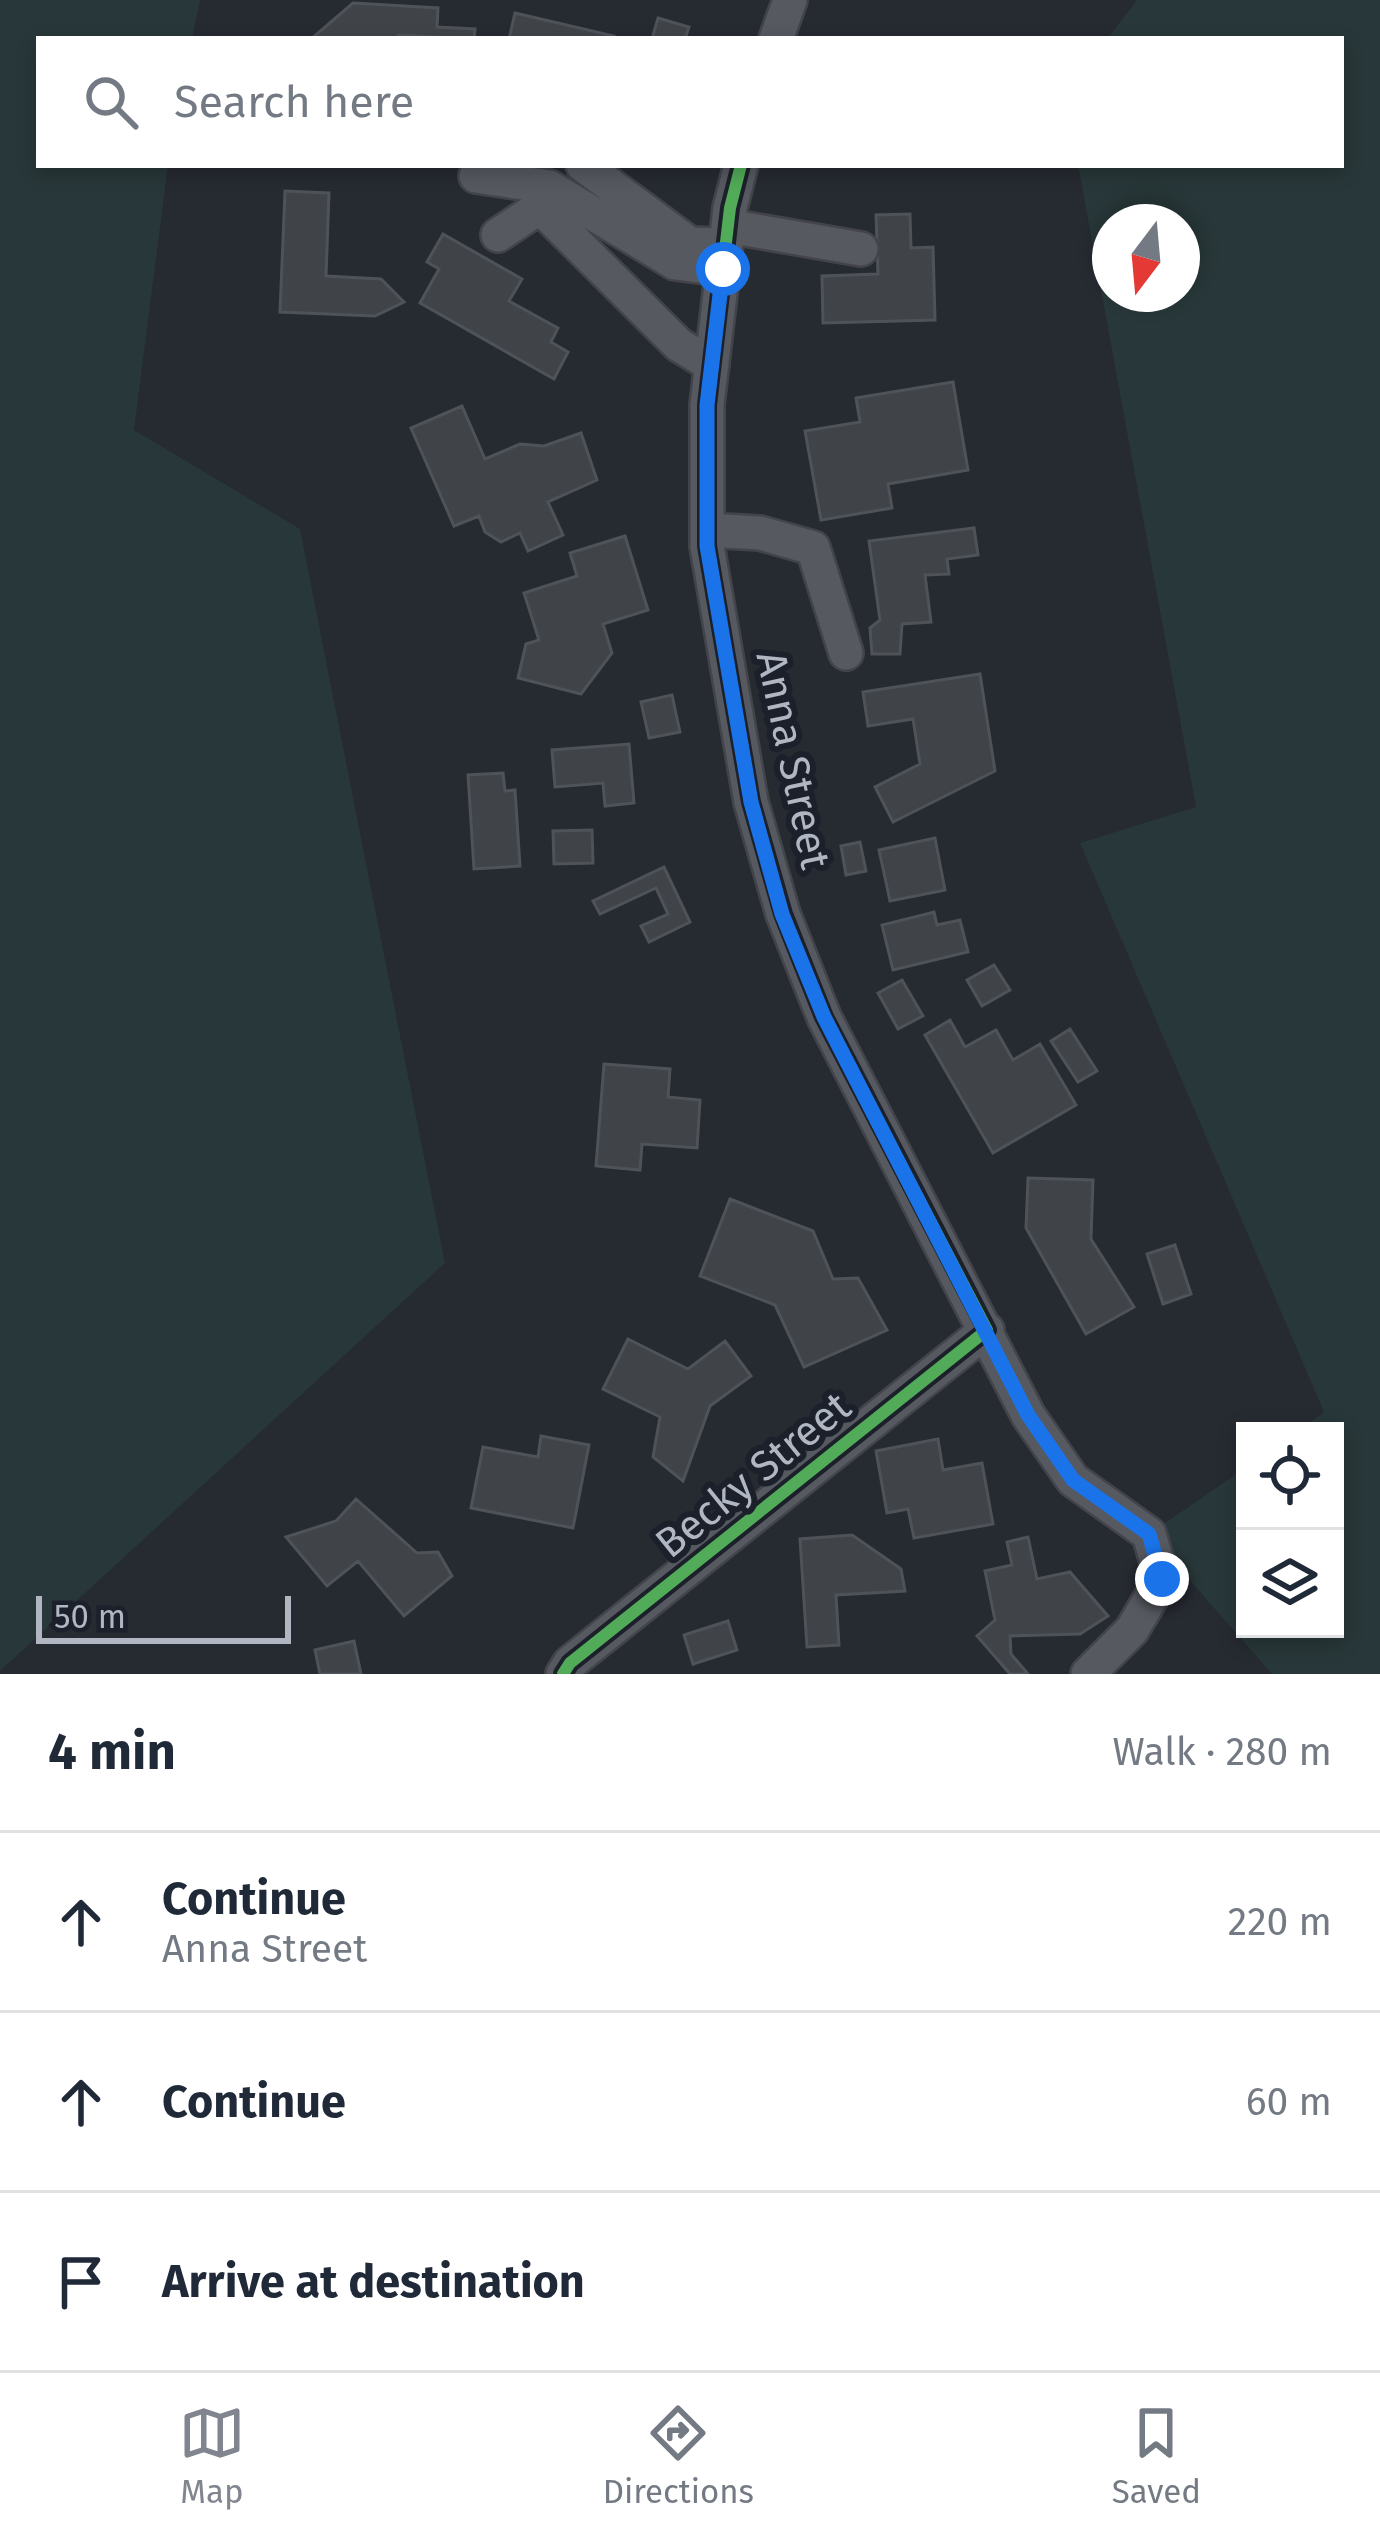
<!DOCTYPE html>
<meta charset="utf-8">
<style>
body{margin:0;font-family:"Fira Sans",sans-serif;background:#f2f2f3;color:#1f2937}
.controls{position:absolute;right:36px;bottom:36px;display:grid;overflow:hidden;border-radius:0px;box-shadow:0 6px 18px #0003}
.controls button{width:108px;height:108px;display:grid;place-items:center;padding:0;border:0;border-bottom:3px solid #e0e1e3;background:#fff;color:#1f2937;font:60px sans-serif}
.compass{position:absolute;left:1092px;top:204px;width:108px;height:108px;border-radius:50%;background:#fff;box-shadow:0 6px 18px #0003;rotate:196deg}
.scale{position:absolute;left:36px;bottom:30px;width:255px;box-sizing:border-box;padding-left:12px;border:6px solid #b0b6c2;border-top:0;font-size:33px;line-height:42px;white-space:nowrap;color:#b0b6c2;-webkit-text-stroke:9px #1b202a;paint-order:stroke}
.stop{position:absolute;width:36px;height:36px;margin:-27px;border:9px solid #1a73e8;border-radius:50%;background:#fff}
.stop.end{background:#1a73e8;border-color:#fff;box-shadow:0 3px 12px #0008}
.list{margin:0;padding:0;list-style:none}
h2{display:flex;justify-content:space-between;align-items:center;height:156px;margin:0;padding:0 48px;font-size:51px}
h2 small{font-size:39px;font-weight:400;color:#747a83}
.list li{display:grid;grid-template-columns:78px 1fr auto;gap:36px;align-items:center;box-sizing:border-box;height:180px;padding:0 48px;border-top:3px solid #e0e1e3}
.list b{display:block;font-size:45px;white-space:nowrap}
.list p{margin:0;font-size:39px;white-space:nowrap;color:#747a83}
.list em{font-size:39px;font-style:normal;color:#747a83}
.icon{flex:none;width:66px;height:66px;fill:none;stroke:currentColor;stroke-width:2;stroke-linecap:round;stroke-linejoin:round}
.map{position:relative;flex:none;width:1380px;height:1674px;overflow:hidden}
.search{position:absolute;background:#fff;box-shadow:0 6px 18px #0003;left:36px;right:36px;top:36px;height:132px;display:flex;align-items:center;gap:30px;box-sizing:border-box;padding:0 42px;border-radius:0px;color:#747a83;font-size:45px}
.sheet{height:696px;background:#fff}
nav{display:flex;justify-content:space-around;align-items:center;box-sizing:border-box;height:168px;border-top:3px solid #e0e1e3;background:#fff;font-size:33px;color:#747a83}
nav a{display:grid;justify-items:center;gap:6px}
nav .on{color:#80858f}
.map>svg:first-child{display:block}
.green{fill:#283739;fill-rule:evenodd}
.building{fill:#404449;stroke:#4e5259;stroke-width:3}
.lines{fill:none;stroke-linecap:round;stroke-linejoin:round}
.minor-casing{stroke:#42444a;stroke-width:38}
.minor{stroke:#565960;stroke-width:33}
.cycleway-casing{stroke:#1b202a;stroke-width:20}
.cycleway{stroke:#51ab58;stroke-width:12}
.route{stroke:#1a73e8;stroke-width:15}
.labels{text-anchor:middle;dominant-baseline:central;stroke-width:12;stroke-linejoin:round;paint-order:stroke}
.street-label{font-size:42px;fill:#b0b6c2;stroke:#1b202a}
</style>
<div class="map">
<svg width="1380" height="1674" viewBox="0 0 1380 1674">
<rect width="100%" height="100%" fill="#262a31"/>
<path class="green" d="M0,0h200l-8,39h-153v126h129l-34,265 166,99 145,734 -445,408z
M1137,0h243v1674h-108l-123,-140 96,-66v161h90v-198h-37l26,-19 -244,-569 116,-36 -118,-642h263v-126h-234zM1110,222h72v72h-72z"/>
<path class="building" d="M353,3l85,5 -1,19 38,2 -1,10 -75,-4 -6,4h-82z
M515,13l99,23 -1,3h-104z
M658,18l31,9 -4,12h-33z
M285,191l44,2 -3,83 55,3 23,23 -29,14 -95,-4z
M910,214l1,34 22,-1 2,73 -112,3 -1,-47 56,-2 -2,-59z
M443,234l79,45 -13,22 49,27 -7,14 17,10 -14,27 -134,-76 19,-34 -12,-7z
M953,382l15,88 -80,14 4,24 -71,12 -16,-89 55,-9 -4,-24z
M462,406l23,53 35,-15 24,2 37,-13 16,47 -49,22 15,33 -35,16 -8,-18 -19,9 -16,-10 -6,-16 -25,10 -43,-98z
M974,528l4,27 -31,4 2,15 -24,1 6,47 -29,2 -2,30h-28l-2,-26 10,-8 -11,-79z
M625,536l23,74 -45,14 9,29 -31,41 -63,-16 8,-34 13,-4 -15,-47 53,-17 -7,-23z
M980,674l15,97 -102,51 -18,-35 45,-23 -7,-45 -45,7 -5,-34z
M672,695l8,37 -31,6 -8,-36z
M629,744l5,59 -29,3 -2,-23 -48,4 -3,-37z
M503,773l2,18 10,-1 5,76 -46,3 -6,-94z
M592,830l1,33 -39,1 -1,-33z
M935,838l10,52 -55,11 -11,-51z
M860,842l6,29 -20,4 -5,-29z
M664,867l26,55 -41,20 -8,-16 27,-12 -12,-26 -56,26 -7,-13z
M934,912l3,13 23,-5 8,32 -75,18 -11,-45z
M994,965l16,25 -28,16 -15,-26z
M902,980l21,36 -25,13 -20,-36z
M950,1020l15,27 31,-17 17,30 27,-16 36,61 -83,48 -68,-118z
M1070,1029l27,42 -19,11 -27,-41z
M604,1064l66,5 -2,28 32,3 -3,48 -55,-4 -2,26 -44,-4z
M1028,1178l65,2 -2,59 43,68 -48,27 -60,-106z
M730,1199l83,32 20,48 25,-1 29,52 -83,37 -29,-62 -75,-29z
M1175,1245l16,49 -28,10 -16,-50z
M628,1339l60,30 37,-28 26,35 -41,30 -27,75 -30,-24 7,-40 -57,-28z
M541,1436l48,9 -16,83 -102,-20 12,-61 55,10z
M938,1439l5,31 39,-7 11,61 -79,14 -6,-29 -21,4 -11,-62z
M356,1499l61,54 21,-1 14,24 -48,40 -46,-55 -31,25 -41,-49 50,-16z
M852,1535l49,34 4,22 -69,4 3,50 -32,2 -7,-108z
M1028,1537l9,42 33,-7 38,44 -28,18 -70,2 1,18 17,20h-18l-33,-38 18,-16 -10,-49 27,-6 -5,-23z
M728,1621l9,29 -44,14 -9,-29z
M354,1641l7,33h-41l-5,-24z"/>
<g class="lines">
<defs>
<path id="minor" d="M776,39l14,-39
M583,165l107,79 35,1
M741,165l-11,43 -23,197v141l44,256 32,112 41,103 204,398 45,65 76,54 13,45 -30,51 -44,44
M476,176l73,11 126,76 48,6
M728,226l133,23
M498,235l42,-28 139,138 33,20
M707,530l53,3 53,15 33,105
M563,1674l7,-11 417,-333"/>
</defs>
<use href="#minor" class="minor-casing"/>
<use href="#minor" class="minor"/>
<defs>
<path id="cycleway" d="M563,1674l7,-11 417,-333 -163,-313 -41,-103 -32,-112 -44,-256v-141l23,-197 11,-43"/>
</defs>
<use href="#cycleway" class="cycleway-casing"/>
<use href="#cycleway" class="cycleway"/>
</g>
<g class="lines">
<path class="route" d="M723,269l-16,136v141l44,256 31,112 42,103 204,398 45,65 76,54 13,45"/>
</g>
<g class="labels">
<g class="street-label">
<text transform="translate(793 760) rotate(78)">Anna Street</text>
<text transform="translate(753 1475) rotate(-39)">Becky Street</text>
</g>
</g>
</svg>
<div class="controls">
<button><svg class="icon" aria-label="locate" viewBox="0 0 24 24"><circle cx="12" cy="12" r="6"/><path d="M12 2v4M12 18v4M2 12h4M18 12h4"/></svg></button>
<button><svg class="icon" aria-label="layers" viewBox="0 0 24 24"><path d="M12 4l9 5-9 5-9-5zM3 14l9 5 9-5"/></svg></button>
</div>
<svg class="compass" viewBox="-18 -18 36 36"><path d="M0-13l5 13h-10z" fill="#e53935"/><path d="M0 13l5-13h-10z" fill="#747a83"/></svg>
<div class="scale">50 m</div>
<div class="stop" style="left:723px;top:269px"></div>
<div class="stop end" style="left:1162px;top:1579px"></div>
<div class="search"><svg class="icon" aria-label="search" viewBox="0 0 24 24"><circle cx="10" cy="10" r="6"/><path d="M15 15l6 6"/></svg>Search here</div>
</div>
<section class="sheet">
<h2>4 min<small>Walk · 280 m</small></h2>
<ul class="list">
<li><svg class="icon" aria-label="ahead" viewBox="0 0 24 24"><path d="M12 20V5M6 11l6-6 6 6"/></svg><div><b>Continue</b><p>Anna Street</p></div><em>220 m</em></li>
<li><svg class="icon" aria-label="ahead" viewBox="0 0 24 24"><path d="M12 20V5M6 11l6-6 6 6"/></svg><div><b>Continue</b></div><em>60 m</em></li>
<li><svg class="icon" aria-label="arrive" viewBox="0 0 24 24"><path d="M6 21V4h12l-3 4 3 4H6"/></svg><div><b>Arrive at destination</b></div></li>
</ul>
</section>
<nav>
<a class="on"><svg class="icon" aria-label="map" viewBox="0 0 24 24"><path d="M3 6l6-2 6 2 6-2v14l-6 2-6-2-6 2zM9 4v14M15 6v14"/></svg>Map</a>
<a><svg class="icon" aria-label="directions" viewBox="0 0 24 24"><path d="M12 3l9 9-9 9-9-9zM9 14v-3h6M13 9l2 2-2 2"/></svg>Directions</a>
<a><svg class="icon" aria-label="saved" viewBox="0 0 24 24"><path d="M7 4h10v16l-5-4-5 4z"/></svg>Saved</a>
</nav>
